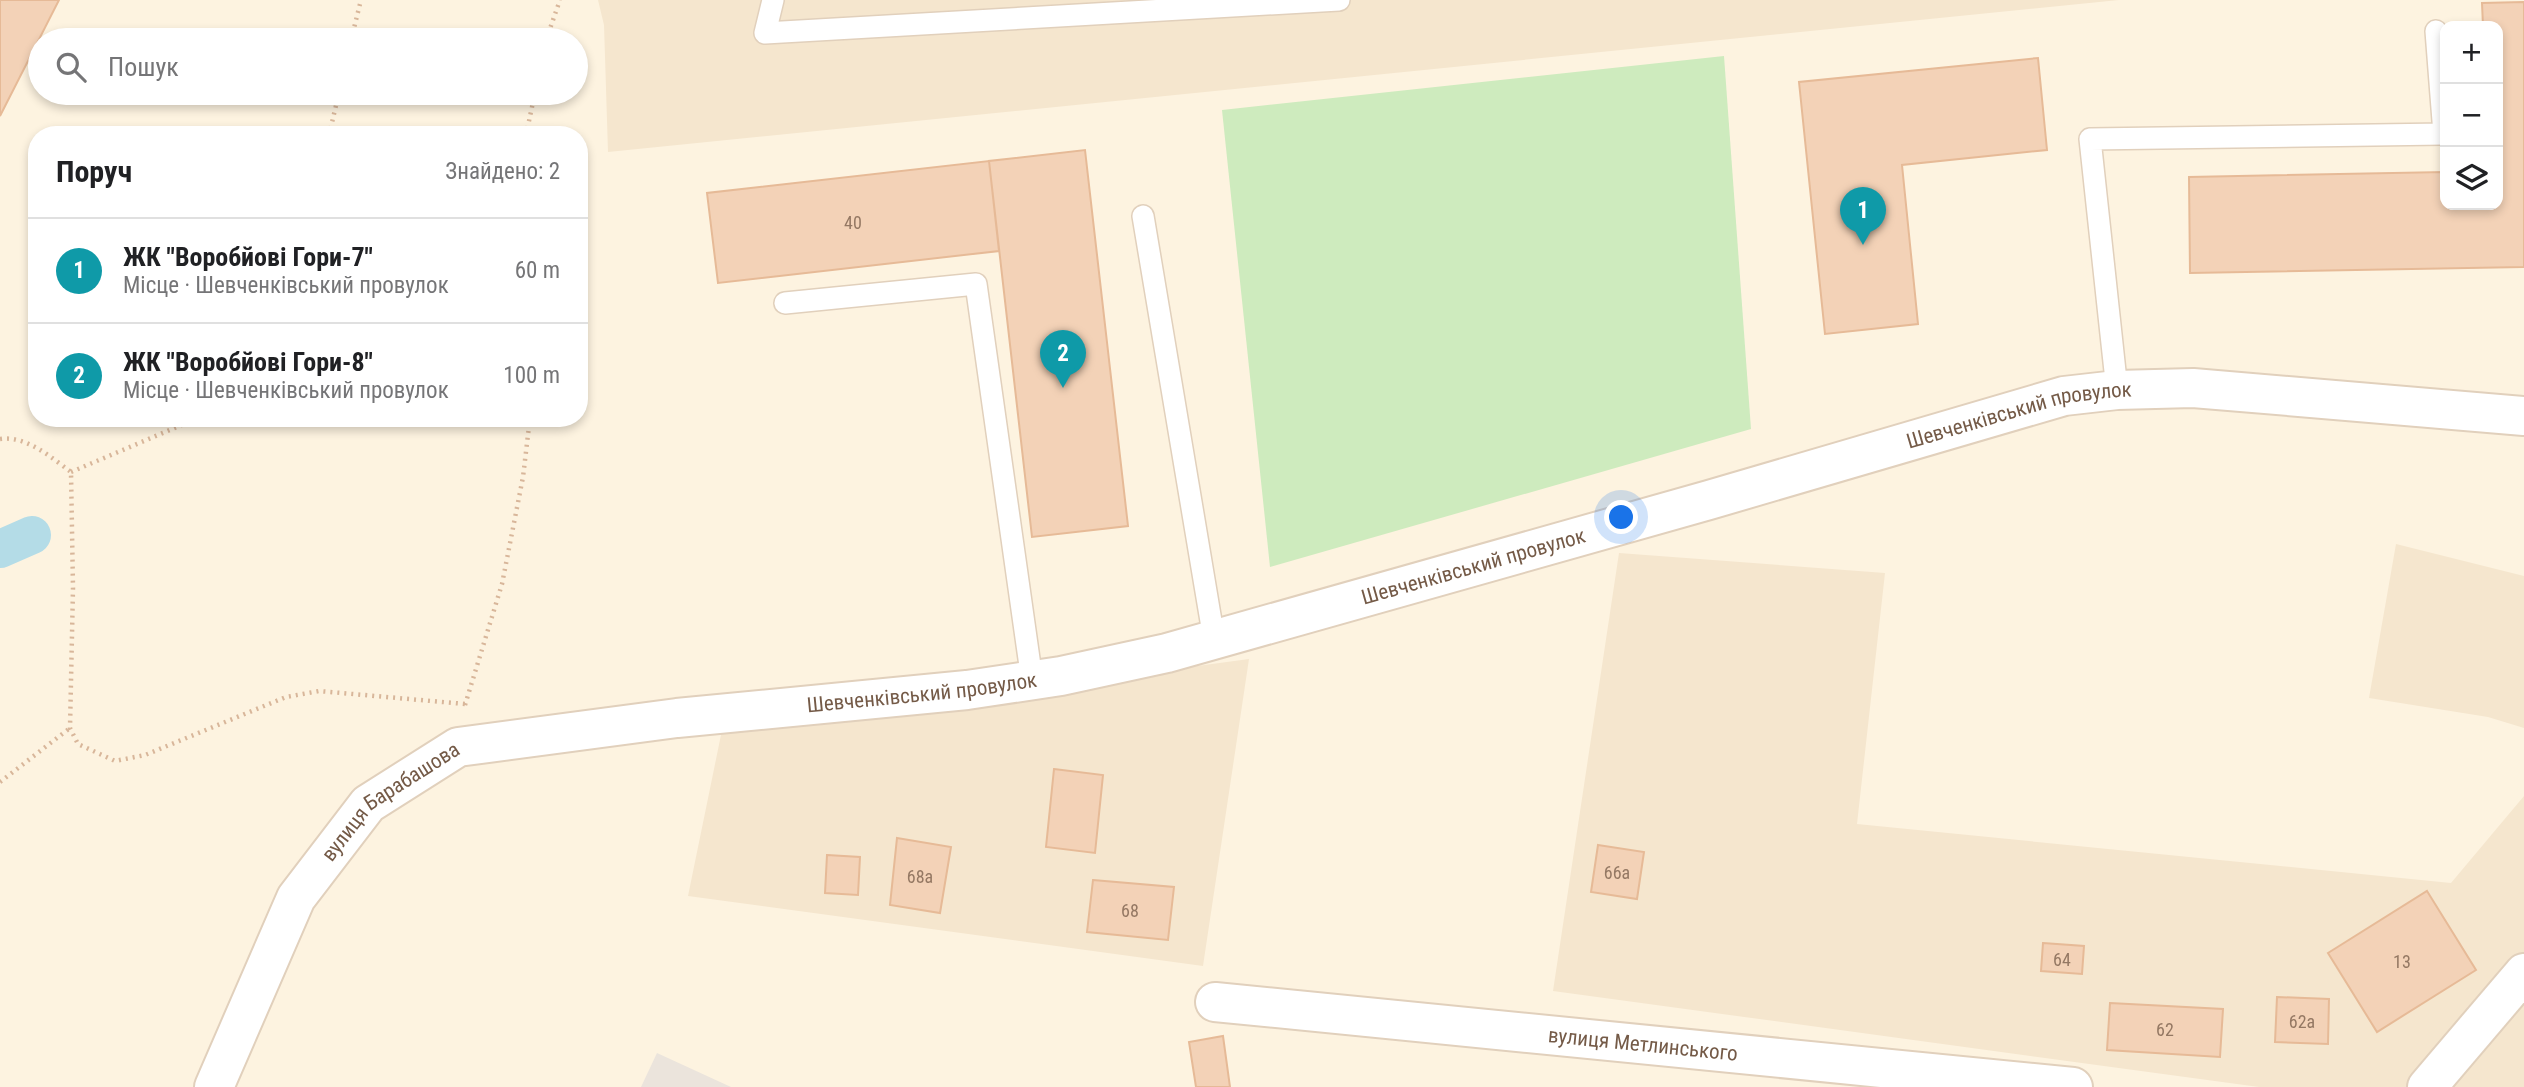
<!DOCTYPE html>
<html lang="uk">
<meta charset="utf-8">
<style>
body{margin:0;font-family:"Roboto Condensed",sans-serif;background:#f2f2f2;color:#202124}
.controls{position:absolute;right:21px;top:21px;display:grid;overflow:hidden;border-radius:14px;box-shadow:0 4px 10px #0003}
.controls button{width:63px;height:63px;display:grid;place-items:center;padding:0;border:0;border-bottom:2px solid #e0e0e0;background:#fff;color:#202124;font:35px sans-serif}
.you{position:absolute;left:1622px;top:518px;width:24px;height:24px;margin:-18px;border:5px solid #fff;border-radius:50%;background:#1a73e8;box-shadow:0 0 0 10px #1a73e833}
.badge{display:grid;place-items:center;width:46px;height:46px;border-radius:50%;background:#7c4531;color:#fff;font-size:23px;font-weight:700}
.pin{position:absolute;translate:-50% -58px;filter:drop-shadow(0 2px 4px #0008)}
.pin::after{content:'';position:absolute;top:37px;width:24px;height:21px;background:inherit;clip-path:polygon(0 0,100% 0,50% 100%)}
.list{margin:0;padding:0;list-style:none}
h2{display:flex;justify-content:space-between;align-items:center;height:91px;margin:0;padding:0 28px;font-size:30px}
h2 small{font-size:23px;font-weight:400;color:#757577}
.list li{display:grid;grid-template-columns:46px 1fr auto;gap:21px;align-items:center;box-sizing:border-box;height:105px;padding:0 28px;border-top:2px solid #e0e0e0}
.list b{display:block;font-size:26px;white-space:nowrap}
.list p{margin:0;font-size:23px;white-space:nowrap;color:#757577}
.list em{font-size:23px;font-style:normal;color:#757577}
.icon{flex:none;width:38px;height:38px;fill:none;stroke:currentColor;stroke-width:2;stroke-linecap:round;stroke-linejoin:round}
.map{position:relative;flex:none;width:2524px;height:1087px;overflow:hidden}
.search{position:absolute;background:#fff;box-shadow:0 4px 10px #0003;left:28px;top:28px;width:560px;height:77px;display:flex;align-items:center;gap:18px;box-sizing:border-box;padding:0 24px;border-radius:38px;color:#757577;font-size:26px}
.panel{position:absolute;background:#fff;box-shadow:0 4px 10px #0003;left:28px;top:126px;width:560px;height:301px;border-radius:28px}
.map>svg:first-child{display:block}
.residential{fill:#f5e6ce}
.industrial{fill:#ebe4dc}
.green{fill:#ceebbe}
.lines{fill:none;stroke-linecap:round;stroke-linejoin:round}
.canal{stroke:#b4dce7;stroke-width:38}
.building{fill:#f3d2b7;stroke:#e6ba97;stroke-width:2}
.lane-casing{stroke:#e1d0bc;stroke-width:24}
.street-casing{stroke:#e1d0bc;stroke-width:42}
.path{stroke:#d8b69a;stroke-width:4.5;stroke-dasharray:2 5;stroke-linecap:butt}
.lane{stroke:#fff;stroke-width:21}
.street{stroke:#fff;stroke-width:38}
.labels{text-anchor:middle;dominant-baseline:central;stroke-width:7;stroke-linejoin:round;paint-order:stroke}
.number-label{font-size:18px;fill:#947863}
.street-label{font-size:21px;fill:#745a47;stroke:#fff7e7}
</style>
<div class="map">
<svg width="2524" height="1087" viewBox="0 0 2524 1087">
<rect width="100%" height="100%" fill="#fdf3e0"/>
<path class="residential" d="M598,0h1521l-1511,152 -4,-127z
M2396,544l128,32v152l-36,-11 -119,-19z
M1619,553l266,20 -28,251 594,59 73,-87v291h-265l-706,-96z
M1249,659l-46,307 -515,-70 34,-166z"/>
<path class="industrial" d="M657,1053l74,34h-90z"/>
<path class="green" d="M1724,56l27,373 -481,138 -48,-457z"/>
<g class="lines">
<path class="canal" d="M0,549l32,-14"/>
</g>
<path class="building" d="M0,0h59l-59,116z
M2524,2v265l-334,6 -1,-96 256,-5v33h53v-179h-15l-1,-23z
M2038,58l9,92 -145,15 16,159 -93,10 -26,-252z
M1085,150l43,376 -96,11 -43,-376z
M989,161l10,90 -281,32 -11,-90z
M1054,769l49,6 -8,78 -49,-6z
M897,838l54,9 -11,66 -50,-8z
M1598,845l46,7 -7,47 -46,-7z
M827,855l33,2 -2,38 -33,-2z
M1093,880l81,7 -6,53 -81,-8z
M2427,891l49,79 -99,62 -49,-79z
M2043,943l41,3 -2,28 -41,-3z
M2277,997l52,2 -1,45 -53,-2z
M2110,1003l113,6 -3,48 -113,-7z
M1223,1036l7,51h-34l-7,-45z"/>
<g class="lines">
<defs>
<path id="lane" d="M773,0l-8,33 574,-33
M1143,216l71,423
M785,303l191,-19 56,396
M2117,390l-27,-251 354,-5 -8,-103"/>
<g id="street">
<path id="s1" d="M1215,1002l858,85"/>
<path id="s2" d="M214,1087l82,-189 72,-94 90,-57 219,-29 290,-28 94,-14 106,-23 542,-153 355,-104 53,-6 76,-2 331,28"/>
<path d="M2427,1087l97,-114"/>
</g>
</defs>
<use href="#lane" class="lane-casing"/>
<use href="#street" class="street-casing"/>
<path class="path" d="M351,40l10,-40
M546,40l14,-40
M329,135l10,-42
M526,135l9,-42
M0,439c26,-4 52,19 71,33l2,116 -3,140 8,16 37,17 30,-6 141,-58 33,-6 146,13
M71,472l127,-54
M465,705l37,-121 21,-107 7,-59
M0,782l70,-54"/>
<use href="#lane" class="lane"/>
<use href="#street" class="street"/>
</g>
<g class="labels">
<g class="number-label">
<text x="853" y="222">40</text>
<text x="1617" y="872">66а</text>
<text x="920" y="876">68а</text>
<text x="1130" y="910">68</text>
<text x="2062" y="959">64</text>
<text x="2402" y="961">13</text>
<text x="2302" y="1021">62а</text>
<text x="2165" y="1029">62</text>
</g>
<g class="street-label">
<text stroke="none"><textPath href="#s2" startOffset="2032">Шевченківський провулок</textPath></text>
<text stroke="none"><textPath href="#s2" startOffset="1465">Шевченківський провулок</textPath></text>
<text stroke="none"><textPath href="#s2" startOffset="898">Шевченківський провулок</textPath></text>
<text stroke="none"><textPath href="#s2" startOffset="343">вулиця Барабашова</textPath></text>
<text stroke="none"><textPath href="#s1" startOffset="430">вулиця Метлинського</textPath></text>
</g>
</g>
</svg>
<div class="controls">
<button>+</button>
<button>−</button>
<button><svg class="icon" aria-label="layers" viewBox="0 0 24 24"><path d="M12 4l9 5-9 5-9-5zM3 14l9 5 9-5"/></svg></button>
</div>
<div class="you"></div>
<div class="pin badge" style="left:1863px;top:245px;background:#0f9aa8">1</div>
<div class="pin badge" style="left:1063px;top:388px;background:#0f9aa8">2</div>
<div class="search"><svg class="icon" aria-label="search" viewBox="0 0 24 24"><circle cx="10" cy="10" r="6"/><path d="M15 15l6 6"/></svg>Пошук</div>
<section class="panel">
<h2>Поруч<small>Знайдено: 2</small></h2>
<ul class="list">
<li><span class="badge" style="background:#0f9aa8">1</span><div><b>ЖК &quot;Воробйові Гори-7&quot;</b><p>Місце · Шевченківський провулок</p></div><em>60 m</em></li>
<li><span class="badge" style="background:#0f9aa8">2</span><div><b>ЖК &quot;Воробйові Гори-8&quot;</b><p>Місце · Шевченківський провулок</p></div><em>100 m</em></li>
</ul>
</section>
</div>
